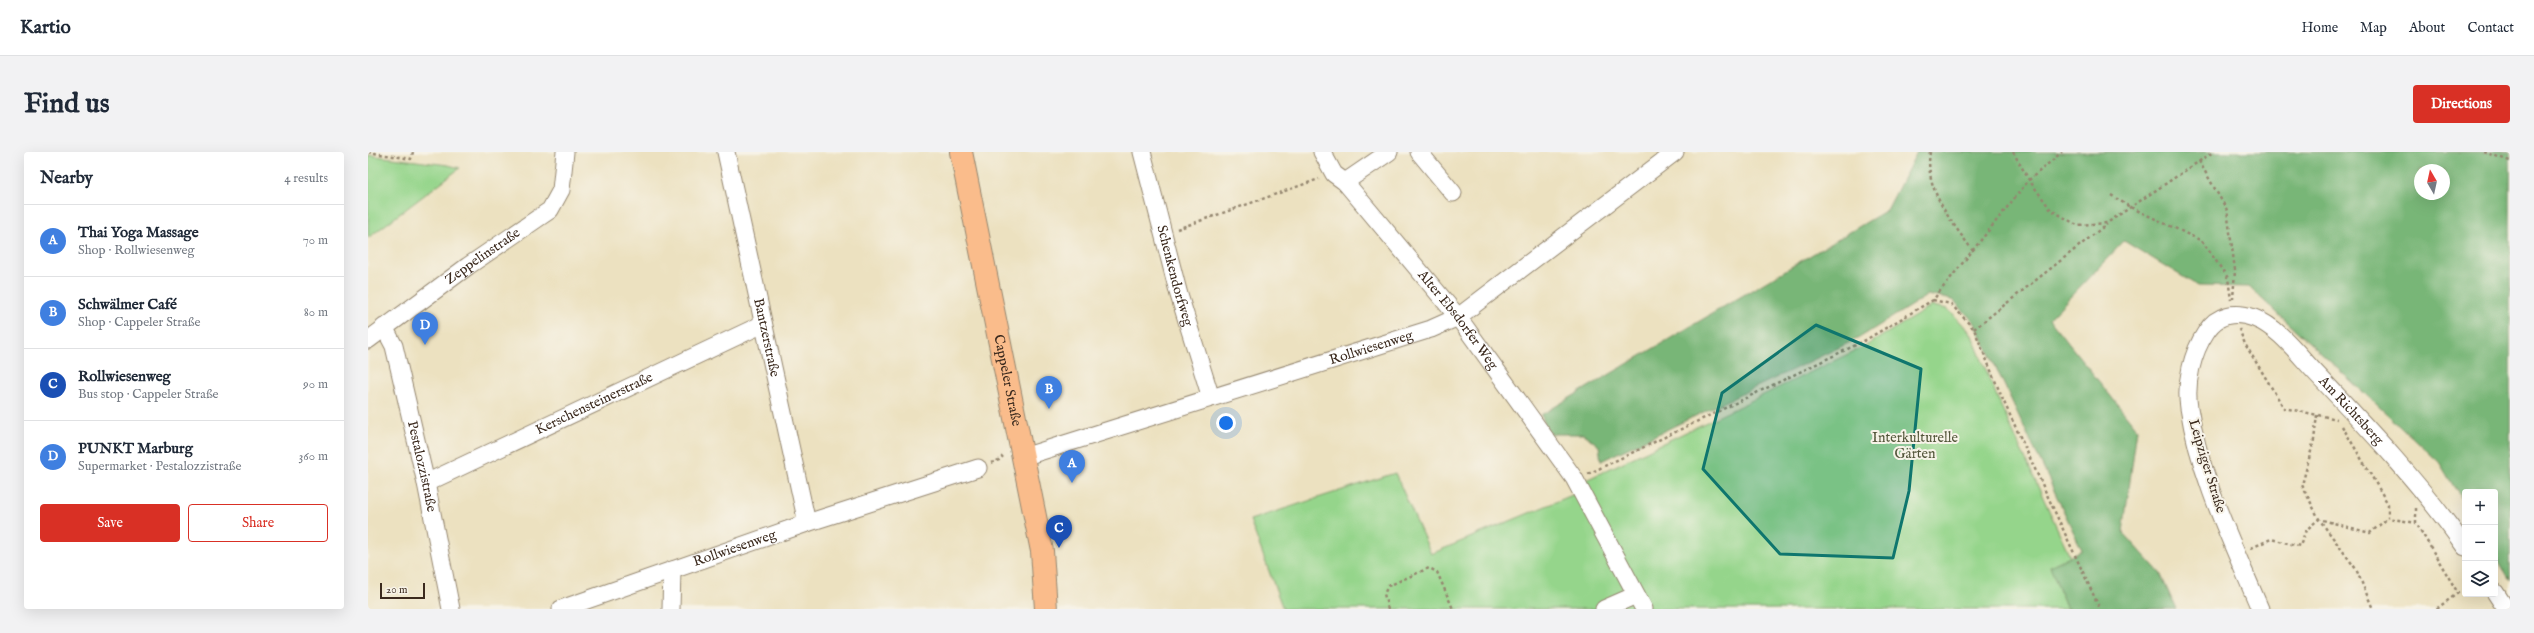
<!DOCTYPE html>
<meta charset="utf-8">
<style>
body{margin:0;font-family:"IM FELL English",serif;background:#f2f2f3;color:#1f2937}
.controls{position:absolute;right:12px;bottom:12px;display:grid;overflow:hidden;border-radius:4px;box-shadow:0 4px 16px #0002}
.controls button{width:36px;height:36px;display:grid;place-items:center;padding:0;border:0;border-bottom:1px solid #e0e1e3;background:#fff;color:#1f2937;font:20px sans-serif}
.compass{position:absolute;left:2046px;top:12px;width:36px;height:36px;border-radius:50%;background:#fff;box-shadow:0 4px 16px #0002;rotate:351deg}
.scale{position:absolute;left:12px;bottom:10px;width:45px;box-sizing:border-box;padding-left:4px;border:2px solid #3b2a1e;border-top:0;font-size:11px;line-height:14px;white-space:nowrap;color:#3b2a1e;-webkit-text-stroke:3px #f7f3e8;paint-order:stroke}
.you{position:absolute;left:858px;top:271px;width:14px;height:14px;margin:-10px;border:3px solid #fff;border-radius:50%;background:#1a73e8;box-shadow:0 0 0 6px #1a73e833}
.badge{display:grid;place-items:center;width:26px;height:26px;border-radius:50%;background:#d93025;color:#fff;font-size:13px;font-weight:700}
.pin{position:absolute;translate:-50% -33px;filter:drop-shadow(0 1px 2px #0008)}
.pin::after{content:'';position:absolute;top:21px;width:14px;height:12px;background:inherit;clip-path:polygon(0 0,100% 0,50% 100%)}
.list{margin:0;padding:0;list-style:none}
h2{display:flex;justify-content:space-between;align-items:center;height:52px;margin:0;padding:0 16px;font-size:17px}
h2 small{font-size:13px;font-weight:400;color:#747a83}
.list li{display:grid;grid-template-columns:26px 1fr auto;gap:12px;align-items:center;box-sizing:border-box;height:72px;padding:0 16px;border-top:1px solid #e0e1e3}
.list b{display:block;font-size:15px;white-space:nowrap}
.list p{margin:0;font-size:13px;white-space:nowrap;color:#747a83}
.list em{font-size:13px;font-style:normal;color:#747a83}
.actions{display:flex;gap:8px;padding:12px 16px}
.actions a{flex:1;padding:9px 0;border:1px solid #d93025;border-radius:4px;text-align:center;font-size:14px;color:#d93025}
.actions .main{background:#d93025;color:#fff}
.icon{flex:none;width:22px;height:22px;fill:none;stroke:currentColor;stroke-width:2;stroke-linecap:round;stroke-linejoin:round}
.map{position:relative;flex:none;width:2142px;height:457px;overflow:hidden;border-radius:4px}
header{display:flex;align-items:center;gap:24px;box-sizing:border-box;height:56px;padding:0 20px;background:#fff;border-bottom:1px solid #e0e1e3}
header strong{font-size:19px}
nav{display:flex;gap:22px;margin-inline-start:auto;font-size:14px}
.intro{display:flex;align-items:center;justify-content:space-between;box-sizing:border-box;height:96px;padding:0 24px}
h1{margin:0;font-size:28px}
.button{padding:10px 18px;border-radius:4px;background:#d93025;color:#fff;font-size:14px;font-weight:700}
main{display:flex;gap:24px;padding:0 24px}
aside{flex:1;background:#fff;border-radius:4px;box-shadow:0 4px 16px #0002}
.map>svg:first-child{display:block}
.green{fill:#95d58b;stroke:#688054}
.forest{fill:#78b677;stroke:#5a704a;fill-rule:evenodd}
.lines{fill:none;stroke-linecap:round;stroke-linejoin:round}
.minor-casing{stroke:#94866f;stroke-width:19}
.major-casing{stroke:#94866f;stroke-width:24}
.path{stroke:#94866f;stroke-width:2.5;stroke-dasharray:3 3;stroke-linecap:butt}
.minor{stroke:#fff;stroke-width:17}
.major{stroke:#fabc8b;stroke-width:22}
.marked{fill:#0f766e;fill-opacity:0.2;stroke:#0f766e;stroke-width:3;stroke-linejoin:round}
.labels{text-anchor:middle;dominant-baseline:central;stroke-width:4;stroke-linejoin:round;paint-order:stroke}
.street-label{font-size:14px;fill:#3b2a1e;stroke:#f7f3e8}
.park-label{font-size:14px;fill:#525539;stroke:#f7f3e8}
</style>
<header>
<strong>Kartio</strong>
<nav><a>Home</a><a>Map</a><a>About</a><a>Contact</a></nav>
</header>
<div class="intro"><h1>Find us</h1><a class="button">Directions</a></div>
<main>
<aside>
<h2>Nearby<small>4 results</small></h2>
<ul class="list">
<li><span class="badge" style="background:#3f7fe0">A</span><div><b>Thai Yoga Massage</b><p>Shop · Rollwiesenweg</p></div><em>70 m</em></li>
<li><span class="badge" style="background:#3f7fe0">B</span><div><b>Schwälmer Café</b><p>Shop · Cappeler Straße</p></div><em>80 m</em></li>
<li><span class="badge" style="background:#1a4fb4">C</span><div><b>Rollwiesenweg</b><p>Bus stop · Cappeler Straße</p></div><em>90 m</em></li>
<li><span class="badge" style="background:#3f7fe0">D</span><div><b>PUNKT Marburg</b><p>Supermarket · Pestalozzistraße</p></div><em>360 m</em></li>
</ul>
<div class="actions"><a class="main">Save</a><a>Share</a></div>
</aside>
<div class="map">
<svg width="2142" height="457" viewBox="0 0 2142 457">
<rect width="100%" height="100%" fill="#f7f3e8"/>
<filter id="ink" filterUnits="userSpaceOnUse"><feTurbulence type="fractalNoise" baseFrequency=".025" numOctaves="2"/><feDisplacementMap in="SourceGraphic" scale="8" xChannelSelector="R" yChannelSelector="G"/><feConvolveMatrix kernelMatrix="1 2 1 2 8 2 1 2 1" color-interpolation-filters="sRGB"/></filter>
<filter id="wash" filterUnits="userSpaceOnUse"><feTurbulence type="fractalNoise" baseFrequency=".012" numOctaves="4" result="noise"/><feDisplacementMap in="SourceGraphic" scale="16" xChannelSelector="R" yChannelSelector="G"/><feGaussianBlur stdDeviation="0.9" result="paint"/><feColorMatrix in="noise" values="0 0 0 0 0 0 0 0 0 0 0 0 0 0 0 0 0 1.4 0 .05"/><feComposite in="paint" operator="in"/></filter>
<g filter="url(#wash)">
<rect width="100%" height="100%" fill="#ece1c0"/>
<path class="green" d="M0,3l80,10 12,3 -92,70z
M1564,154l16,3 23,24 29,71 70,152 -20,10 17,43h-784l-33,-89 145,-47 36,81 158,-66 -5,-7 283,-136z"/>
<path class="forest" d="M1549,0h593v428l-15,-25v-63h-30v13l-26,-43 -190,-175 -51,-1 -74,-45 -75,78 88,110 -14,103 37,41 16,36h-109l-17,-43 32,-16 -107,-227 -22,-23 -25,-5 -69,43 -258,123 -2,-15 -15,-12h-35l-8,-19 346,-205zM2052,18h24v24h-24z"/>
</g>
<g filter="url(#ink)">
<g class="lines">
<defs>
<g id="minor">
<path id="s1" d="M358,0l81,371"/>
<path id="s2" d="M774,0l37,143 32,103"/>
<path id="s3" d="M954,0l12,22 11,8 113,135 116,161 70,131"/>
<path d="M1051,0l34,41"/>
<path d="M977,30l44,-30"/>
<path id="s4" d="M16,175l10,19 32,137 25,126"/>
<path id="s5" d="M0,188l100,-74 82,-56 11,-20 4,-38"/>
<path id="s6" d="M655,305l408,-128 27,-12 217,-165"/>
<path id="s7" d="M58,331l337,-159"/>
<path d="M2127,440l11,17"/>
<path id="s8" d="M193,457l246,-86 171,-55"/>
<path d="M303,457l1,-39"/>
<path d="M1236,457l32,-14"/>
<path id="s9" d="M1892,457c-27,-65 -60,-131 -71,-201 -4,-25 3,-55 17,-76 11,-18 29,-21 48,-14 24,9 43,35 60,53 53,56 107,113 151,176"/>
</g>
<g id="major">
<path id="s10" d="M593,0l81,399 4,58"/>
</g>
</defs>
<use href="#minor" class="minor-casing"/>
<use href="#major" class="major-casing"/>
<path class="path" d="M0,0l43,7 2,-7
M1562,0c-6,38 22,70 43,99
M1645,0l16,28 22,30 26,15 30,-2 106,-71
M2116,0l26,9
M1831,9l28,49 8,60 -2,29
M1743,43l19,12 72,34 26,37 3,22
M809,77l142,-50
M1565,148l18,4 23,25 29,71 97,209
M1606,177l133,-105
M1871,177l6,15 39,64 53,11
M1949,263l-3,25 -12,45 17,34 37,50 17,40
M1974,274l46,78v14l28,5
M623,311l8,-3 4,-4
M1220,322l274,-132 71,-42 96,-120 33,-28
M2048,356v15l42,70 -22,16
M1883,396l20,-9 29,7 6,-16 13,-11 51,14 18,-15
M1020,457l-4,-15 4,-8 41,-18 8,4 16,37"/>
<use href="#minor" class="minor"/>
<use href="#major" class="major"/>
</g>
</g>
<path class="marked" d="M1448,173l105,44 -12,122 -16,67 -113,-4 -77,-85 19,-76z"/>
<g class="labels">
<g class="street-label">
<text stroke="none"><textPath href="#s5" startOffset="142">Zeppelinstraße</textPath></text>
<text stroke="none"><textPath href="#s2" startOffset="128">Schenkendorfweg</textPath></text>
<text stroke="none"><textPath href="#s3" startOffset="217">Alter Ebsdorfer Weg</textPath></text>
<text stroke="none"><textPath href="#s1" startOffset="190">Bantzerstraße</textPath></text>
<text stroke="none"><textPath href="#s6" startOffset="365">Rollwiesenweg</textPath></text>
<text stroke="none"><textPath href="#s10" startOffset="233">Cappeler Straße</textPath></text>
<text stroke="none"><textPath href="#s7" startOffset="186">Kerschensteinerstraße</textPath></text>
<text stroke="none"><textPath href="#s9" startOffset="483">Am Richtsberg</textPath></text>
<text stroke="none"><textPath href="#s4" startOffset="145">Pestalozzistraße</textPath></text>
<text transform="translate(1839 314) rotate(73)">Leipziger Straße</text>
<text stroke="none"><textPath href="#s8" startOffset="184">Rollwiesenweg</textPath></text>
</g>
<g class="park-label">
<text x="1547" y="286">Interkulturelle<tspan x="1547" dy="16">Gärten</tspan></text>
</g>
</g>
</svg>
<div class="controls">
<button>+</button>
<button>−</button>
<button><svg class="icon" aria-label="layers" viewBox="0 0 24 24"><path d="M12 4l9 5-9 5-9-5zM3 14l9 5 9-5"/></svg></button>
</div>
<svg class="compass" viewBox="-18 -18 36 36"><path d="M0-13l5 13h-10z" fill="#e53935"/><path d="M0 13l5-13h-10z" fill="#747a83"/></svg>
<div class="scale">20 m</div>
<div class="you"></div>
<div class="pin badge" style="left:704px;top:331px;background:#3f7fe0">A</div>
<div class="pin badge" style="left:681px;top:257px;background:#3f7fe0">B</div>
<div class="pin badge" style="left:691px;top:396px;background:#1a4fb4">C</div>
<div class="pin badge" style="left:57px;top:193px;background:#3f7fe0">D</div>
</div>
</main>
